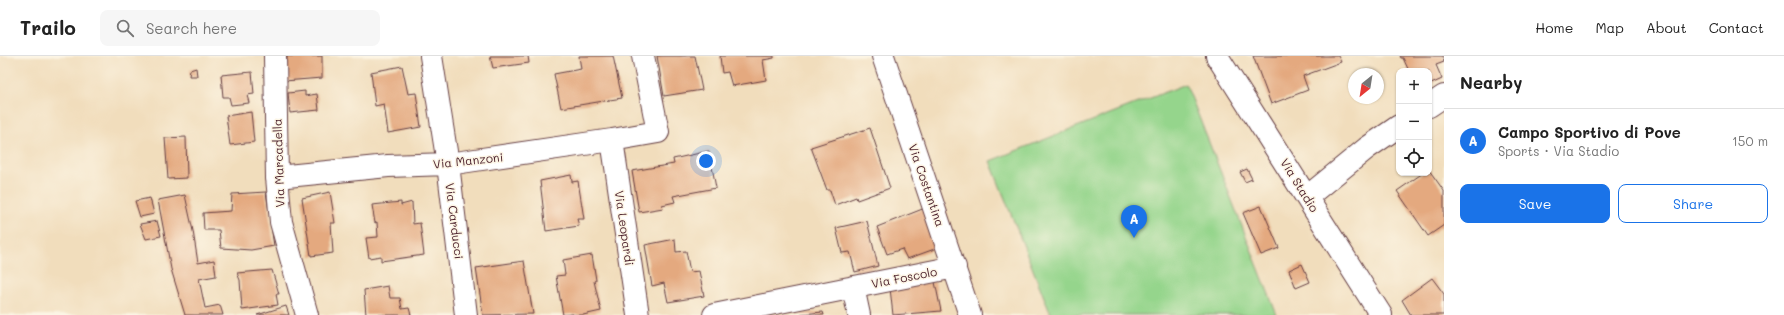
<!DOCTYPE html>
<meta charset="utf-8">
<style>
body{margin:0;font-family:Mali,sans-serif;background:#f6f6f6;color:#222}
.controls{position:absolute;right:12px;top:12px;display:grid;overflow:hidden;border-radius:8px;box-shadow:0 1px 3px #0004}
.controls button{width:36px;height:36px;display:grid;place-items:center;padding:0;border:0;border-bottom:1px solid #e0e0e0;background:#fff;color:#222;font:20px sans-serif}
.compass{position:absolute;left:1348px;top:12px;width:36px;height:36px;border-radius:50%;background:#fff;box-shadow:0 1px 3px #0004;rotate:210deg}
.you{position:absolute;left:706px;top:105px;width:14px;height:14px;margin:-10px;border:3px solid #fff;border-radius:50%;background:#1a73e8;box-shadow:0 0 0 6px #1a73e833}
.badge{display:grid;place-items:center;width:26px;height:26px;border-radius:50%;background:#1a73e8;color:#fff;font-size:13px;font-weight:700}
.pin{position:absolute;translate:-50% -33px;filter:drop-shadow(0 1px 2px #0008)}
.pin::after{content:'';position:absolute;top:21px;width:14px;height:12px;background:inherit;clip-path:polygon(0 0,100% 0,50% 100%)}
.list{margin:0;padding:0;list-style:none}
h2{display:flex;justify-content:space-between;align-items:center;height:52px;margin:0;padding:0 16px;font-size:17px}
h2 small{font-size:13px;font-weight:400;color:#767676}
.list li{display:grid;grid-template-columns:26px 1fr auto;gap:12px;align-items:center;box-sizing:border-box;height:64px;padding:0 16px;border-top:1px solid #e0e0e0}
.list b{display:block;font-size:15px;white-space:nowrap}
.list p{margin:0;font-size:13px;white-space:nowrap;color:#767676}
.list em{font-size:13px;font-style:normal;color:#767676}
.actions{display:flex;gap:8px;padding:12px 16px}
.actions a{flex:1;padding:9px 0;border:1px solid #1a73e8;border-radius:8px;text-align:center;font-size:14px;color:#1a73e8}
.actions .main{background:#1a73e8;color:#fff}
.icon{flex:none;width:22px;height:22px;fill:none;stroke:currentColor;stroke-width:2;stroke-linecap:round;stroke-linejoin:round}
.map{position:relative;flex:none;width:1444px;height:259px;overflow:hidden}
header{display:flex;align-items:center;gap:24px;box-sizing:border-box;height:56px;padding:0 20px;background:#fff;border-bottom:1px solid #e0e0e0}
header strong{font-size:19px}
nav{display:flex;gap:22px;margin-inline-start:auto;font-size:14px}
.search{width:280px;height:36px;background:#f6f6f6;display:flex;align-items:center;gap:10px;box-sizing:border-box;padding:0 14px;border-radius:8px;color:#767676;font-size:15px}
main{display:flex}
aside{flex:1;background:#fff}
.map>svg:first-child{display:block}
.green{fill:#95d58c;stroke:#707a5c}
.building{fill:#e4a97f}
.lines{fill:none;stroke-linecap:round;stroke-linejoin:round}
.minor-casing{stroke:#633c41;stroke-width:24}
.major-casing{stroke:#633c41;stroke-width:24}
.minor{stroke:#fff;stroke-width:22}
.major{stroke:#fff;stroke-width:22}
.labels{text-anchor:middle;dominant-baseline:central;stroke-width:3;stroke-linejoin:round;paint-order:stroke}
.street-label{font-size:12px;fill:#4a1f2b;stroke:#fcf5e5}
</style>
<header>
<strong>Trailo</strong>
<div class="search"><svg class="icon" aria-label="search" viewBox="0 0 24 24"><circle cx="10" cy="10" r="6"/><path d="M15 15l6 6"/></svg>Search here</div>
<nav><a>Home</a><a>Map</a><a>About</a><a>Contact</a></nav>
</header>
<main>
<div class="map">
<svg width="1444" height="259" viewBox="0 0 1444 259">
<rect width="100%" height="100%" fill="#fcf5e5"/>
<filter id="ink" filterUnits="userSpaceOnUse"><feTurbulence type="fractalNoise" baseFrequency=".025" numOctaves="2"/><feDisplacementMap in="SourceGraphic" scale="8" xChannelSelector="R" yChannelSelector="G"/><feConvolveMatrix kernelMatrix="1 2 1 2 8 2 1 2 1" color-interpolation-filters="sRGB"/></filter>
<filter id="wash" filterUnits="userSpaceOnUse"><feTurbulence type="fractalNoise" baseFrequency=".012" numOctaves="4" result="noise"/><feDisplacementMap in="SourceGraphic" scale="16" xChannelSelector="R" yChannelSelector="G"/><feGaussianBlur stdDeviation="0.9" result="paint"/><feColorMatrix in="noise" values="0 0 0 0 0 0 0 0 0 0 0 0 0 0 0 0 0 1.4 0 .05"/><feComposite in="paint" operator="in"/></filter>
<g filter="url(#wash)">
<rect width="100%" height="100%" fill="#f1ddbc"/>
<path class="green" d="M1186,28l91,231h-226l-61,-154z"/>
<g id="blocks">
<path class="building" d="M287,0h35v22l-38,3 -1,-20h4z
M490,0h38l1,7 -36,5z
M579,0h34l9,42 -61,10 -7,-34 27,-5z
M657,0h38l7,34 -38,6z
M720,0h54v2l-11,2 3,20 -34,6 -4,-14 -6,1z
M1253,0h85l3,6 -38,14 5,14 -37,14z
M1400,0h43l1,6 -8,3 6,14 -13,6v-14h-20l-6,-13h-2z
M402,10l6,28 8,-1 5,34 -33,6 -4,-29 -9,2 -4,-34z
M196,12l1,8h-8l1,-6z
M252,16l2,22 -7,1 2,8 -18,2 -2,-8h-6l-2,-22z
M305,35v5l12,-2 2,16 -29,3 -2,-20z
M251,56l3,30 -24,3 -4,-29z
M870,72l20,60 -33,12 -1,-3 -21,8 -5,-15h-3l-16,-43z
M186,81l1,41 -19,1 -3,-41z
M709,95l7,37 -43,8 2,6 -13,3 1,3 -24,4 -7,-41 42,-7 -1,-5z
M1247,113l5,10 -7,3 -5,-10z
M1429,114l15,21v34l-16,11 -31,-45 26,-18h6z
M571,119l1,7 6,-1 6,38h-7l2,7 -33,5 -6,-50z
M266,136l8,54 -23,4 -30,-2 -2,-18h-15l-1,-17 28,-2 1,-17z
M330,136l5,31h-4l2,30 -22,3 -9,-58z
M185,139l8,36 5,32 16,-3 2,16 -17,3 6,29 15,-3 3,10h-38l-14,-46 -13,-69z
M150,142l4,16 -14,3 -5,-16z
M401,146v3l11,-3 1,22 7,-1 4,32 -43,6v-5l-12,2 -3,-20 12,-1 -1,-15 -2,1 -3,-18z
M1261,150l18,42 -18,7 -18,-42z
M925,152l15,39 -33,12 -5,-10 -15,5 -10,-27z
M157,165l4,15 -15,3 -6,-15z
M867,165l11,45 -23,6 -5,-20 -8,1 -6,-25z
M675,183l1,13 10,-1 4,21 9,-1 5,25 -36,6 -4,-19 -12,3 -7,-41z
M592,199l4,25 -2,1 7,30 -18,4h-10v-1l-10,1 -7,-39 9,-1 -2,-15z
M524,205l9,53 -50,1 -7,-47z
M1302,208l8,18 -14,6 -7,-18z
M272,214l7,24h-3l2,11 -36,5 -2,-30 -3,-7z
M1432,222l12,16v21h-33l-9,-15z
M935,226l6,29 -48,4 -3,-27z
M388,230l2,12h10l2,11 7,-1 2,7h-45l-2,-25z
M286,250l3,9h-32z
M823,256l1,3h-23v-1z"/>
</g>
</g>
<g filter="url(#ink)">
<use href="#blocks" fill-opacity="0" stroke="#633c41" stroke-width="1"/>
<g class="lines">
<defs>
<path id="minor" d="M431,0l17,108 18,151
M883,0l87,259
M1217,0l164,259
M1429,50l15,-10
M612,84l26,175
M277,121l111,-11 60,-2 164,-24 46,-8 -15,-76
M1307,141l60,-49 32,-22
M853,231l6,28
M714,259l241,-48"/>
<path id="major" d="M275,0l2,121 4,45 26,93"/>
</defs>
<use href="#minor" class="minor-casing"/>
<use href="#major" class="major-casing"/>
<use href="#minor" class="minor"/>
<use href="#major" class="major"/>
</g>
</g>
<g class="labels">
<g class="street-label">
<text transform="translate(468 104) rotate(-6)">Via Manzoni</text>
<text transform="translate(278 107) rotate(-92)">Via Marcadella</text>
<text transform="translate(927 129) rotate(71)">Via Costantina</text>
<text transform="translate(1300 129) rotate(58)">Via Stadio</text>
<text transform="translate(455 165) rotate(83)">Via Carducci</text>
<text transform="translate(625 172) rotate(82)">Via Leopardi</text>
<text transform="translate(904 221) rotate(-11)">Via Foscolo</text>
</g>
</g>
</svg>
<div class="controls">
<button>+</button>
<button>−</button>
<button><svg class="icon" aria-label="locate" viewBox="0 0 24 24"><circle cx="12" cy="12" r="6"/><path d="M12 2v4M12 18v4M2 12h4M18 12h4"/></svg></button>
</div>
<svg class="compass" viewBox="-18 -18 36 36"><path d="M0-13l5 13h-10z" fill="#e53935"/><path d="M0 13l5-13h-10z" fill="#767676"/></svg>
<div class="you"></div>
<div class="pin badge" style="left:1134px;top:182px">A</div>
</div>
<aside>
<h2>Nearby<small></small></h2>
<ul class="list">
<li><span class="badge">A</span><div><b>Campo Sportivo di Pove</b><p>Sports · Via Stadio</p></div><em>150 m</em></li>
</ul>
<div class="actions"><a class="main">Save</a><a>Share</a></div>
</aside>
</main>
